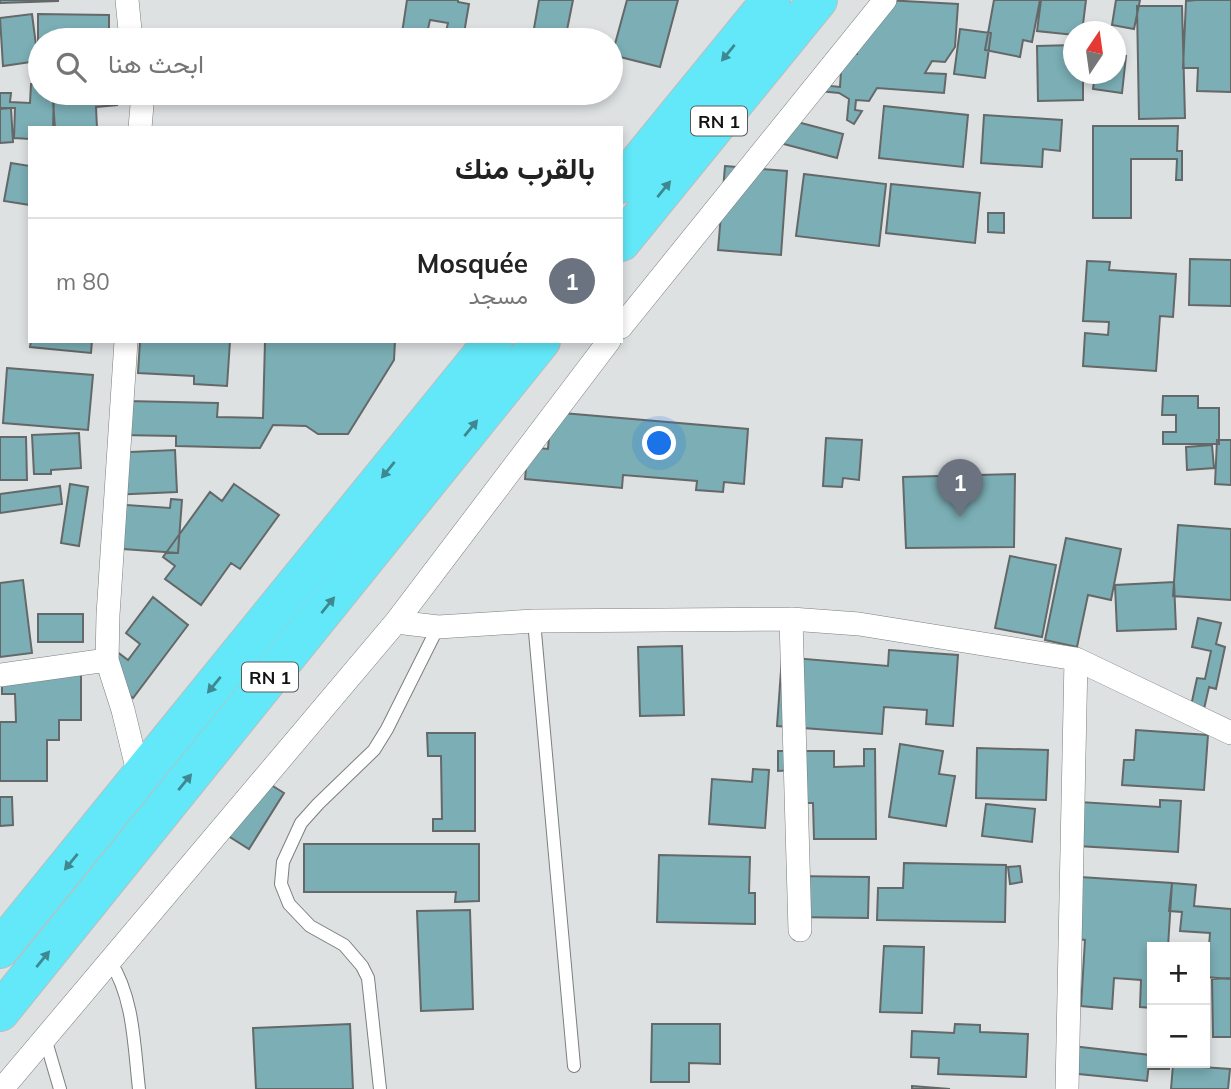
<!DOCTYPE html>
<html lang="ar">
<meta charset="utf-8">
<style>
body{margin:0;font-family:Mulish,Vazirmatn,sans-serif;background:#f6f6f6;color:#222;direction:rtl}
.controls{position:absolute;right:21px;bottom:21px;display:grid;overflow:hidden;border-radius:0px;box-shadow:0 4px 10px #0003}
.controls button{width:63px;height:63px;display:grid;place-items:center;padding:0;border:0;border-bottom:2px solid #e0e0e0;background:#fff;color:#222;font:35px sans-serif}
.compass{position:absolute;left:1063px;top:21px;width:63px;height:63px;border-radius:50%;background:#fff;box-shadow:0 4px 10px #0003;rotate:13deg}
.you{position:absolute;left:660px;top:444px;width:24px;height:24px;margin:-18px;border:5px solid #fff;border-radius:50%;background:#1a73e8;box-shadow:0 0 0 10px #1a73e833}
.badge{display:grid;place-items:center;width:46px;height:46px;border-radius:50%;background:#a2145c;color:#fff;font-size:23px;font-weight:700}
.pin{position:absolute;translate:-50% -58px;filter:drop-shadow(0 2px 4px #0008)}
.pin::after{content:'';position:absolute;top:37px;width:24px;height:21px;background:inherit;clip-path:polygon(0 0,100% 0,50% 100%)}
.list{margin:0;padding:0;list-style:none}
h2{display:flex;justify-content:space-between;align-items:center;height:91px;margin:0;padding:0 28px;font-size:30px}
h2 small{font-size:23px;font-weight:400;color:#767676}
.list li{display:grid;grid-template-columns:46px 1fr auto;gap:21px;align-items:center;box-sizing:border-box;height:126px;padding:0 28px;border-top:2px solid #e0e0e0}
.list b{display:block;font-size:26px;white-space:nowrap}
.list p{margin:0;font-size:23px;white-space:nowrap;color:#767676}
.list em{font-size:23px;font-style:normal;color:#767676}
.icon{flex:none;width:38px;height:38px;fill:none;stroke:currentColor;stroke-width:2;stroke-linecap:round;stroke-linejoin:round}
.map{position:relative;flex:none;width:1231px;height:1089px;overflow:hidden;direction:ltr}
.search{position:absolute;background:#fff;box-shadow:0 4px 10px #0003;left:28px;top:28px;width:595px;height:77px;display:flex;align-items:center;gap:18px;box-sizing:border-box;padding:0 24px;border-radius:38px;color:#767676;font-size:26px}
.panel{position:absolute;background:#fff;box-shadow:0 4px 10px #0003;left:28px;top:126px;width:595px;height:217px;border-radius:0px;direction:rtl}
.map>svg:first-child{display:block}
.building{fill:#7baeb5;stroke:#656868;stroke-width:2}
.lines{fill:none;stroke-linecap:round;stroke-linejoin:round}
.service-casing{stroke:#7b7f7f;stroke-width:14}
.minor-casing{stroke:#7b7f7f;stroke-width:24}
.trunk-casing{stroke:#bdbdbd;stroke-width:40}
.service{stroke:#fff;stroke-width:12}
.minor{stroke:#fff;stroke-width:23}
.trunk{stroke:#62e8f8;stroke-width:38}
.oneway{fill:#3e8891}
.labels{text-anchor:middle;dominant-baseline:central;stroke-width:5;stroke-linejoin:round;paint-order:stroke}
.shield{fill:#fff;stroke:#595a5a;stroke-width:2}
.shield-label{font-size:18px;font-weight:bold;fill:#121313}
</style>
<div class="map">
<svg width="1231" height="1089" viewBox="0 0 1231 1089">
<rect width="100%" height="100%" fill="#dee1e2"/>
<path class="building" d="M0,0h58v1l-58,2z
M407,0h51v2l11,2 -6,35 -18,-3 3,-13 -18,-3 -4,18 -24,-5z
M539,0h34l-8,40 -32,-6z
M627,0h51l-18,67 -48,-12z
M885,0l73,4 -3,43 -10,15 -13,-1 -7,12 21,1 -2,19 -67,-5 -8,13 -13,-1 -1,10 7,1 -8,13 -7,-4 2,-21 -10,-6 -21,-2 3,-6 19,2 2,-34 15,1 1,-11z
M994,0h46l-8,42 -9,-2 -3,17 -35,-7z
M1041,0h45l-4,32h-8v3l-37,-4z
M1116,0h24l-6,29 -22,-4z
M1196,0h35v92l-34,-1 1,-23h-15l3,-67z
M1137,6h45l3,112 -46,1z
M32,14l6,47 -35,5 -3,-48z
M38,14l71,1v25h-69v31h-2z
M960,29l31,4 -6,45 -31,-4z
M1074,45v29h9v26l-45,1 -1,-55z
M1116,55l10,1 -4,37 -29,-4 2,-15h21z
M31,84l9,1v8h14l-1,35h-23v11l-16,-1 1,-30h-15v-15h11l-1,9 20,1z
M73,93h43l1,12 -21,2 1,21h-42l-2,-26 21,-1z
M884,106l84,9 -5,52 -84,-9z
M11,108l2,34 -13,1v-34z
M984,115l78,5 -2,31 -17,-2 -1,18 -61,-4z
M786,119l57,15 -6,24 -57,-15z
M1093,126h85l-1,25h5v29h-6l1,-21h-46v59h-38z
M11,163l19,3v39l-26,-4z
M725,166l62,5 -6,84 -63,-5z
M804,174l82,10 -7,62 -83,-10z
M891,184l89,9 -5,50 -89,-10z
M988,213h16v20l-16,-1z
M1190,259l41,1v46l-42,-1z
M1087,261l23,1 -1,8 67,4 -3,43 -13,-1 -4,55 -73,-5 2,-33 23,2 1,-13 -26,-1z
M31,341h61l-1,12 -61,-6z
M140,341h90l-3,45 -33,-2v-8l-56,-3z
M265,341h130l-1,19 -46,74h-30l-12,-8 -33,-1 -13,23 -84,-2v-10l-56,-1 7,-34 91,2 -1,14 46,1z
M7,368l86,7 -5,55 -85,-7z
M1163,396h35v12h21v36h-56v-12h13v-17h-14z
M551,412l197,17 -4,55 -20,-2 -1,10 -27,-2 1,-9 -74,-6 -1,13 -97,-9 3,-32 20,2z
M79,433l2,35 -30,2v4h-17l-2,-39z
M0,437h26l1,43h-27z
M826,438l36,2 -3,40 -16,-2 -1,9 -19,-1z
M1217,440h14v45l-16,-1z
M1212,445l2,23 -27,2 -1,-23z
M175,450l2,42 -67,3 -2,-42z
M1015,474l-1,73 -108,1 -3,-71z
M70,484l18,3 -9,59 -18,-3z
M234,484l45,31 -39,54 -9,-6 -30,42 -36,-26 10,-13 -12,-9 47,-65 12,9z
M60,486l2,18 -62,9v-19z
M171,499l11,1 -4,53 -69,-5 3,-44 58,4z
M1178,525l53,4v71l-58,-4z
M1066,538l55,11 -10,51 -23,-5 -11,52 -32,-7z
M1010,556l46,9 -14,72 -47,-9z
M23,580l9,73 -32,4v-74z
M1174,582l2,47 -59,2 -2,-46z
M153,597l35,28 -55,73 -37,-28 16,-22 16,12 12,-16 -14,-11z
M38,614h45v28h-45z
M1198,618l23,5 -5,21 9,3 -9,42 -7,-2 -5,22 -13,-3 6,-28 8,1 6,-28 -19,-4z
M682,646l2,69 -44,1 -2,-69z
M889,650l69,5 -5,71 -27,-2 1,-14 -43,-3 -2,27 -105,-8 5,-69 106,9z
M2,668h79v52h-22v20h-12v41h-47v-59h16l-1,-28h-13z
M1136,730l72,5 -4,55 -82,-5 2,-25h10z
M427,733h48v98h-42v-12h9l-1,-63h-13z
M900,744l43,7 -4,23 16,2 -9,50 -57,-9z
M977,748l71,2 -2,50 -70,-2z
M864,749h11l1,90h-62l-1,-36h-18l-1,-33 -16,1v-20h56v16l30,-1z
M753,769l16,1 -4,58 -56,-4 3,-45 40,3z
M260,778l24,15 -35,56 -24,-15z
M0,797h12l1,28 -13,1z
M1160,800l21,1 -3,51 -100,-6 2,-44 80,5z
M986,804l49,5 -3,33 -50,-6z
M304,844h175v57l-24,1 1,-10h-152z
M659,855l91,2 -1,36h6v31l-98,-2z
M904,863l102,2 -1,57 -128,-2 1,-32h25z
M1020,866l2,16 -12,2 -2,-17z
M791,876l78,1 -1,41 -79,-1z
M1080,877l92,6 -4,64h-16v61l-12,-1 1,-27 -27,-2 -2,31 -31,-3 4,-66 -9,-1z
M1172,883l24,2 -2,21 37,3v70l-26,-2v-17h3l2,-27 -30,-2 2,-19 -13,-1z
M470,910l3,99 -52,2 -4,-100z
M884,946l40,1 -2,66 -42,-1z
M1231,978v59h-18l-1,-58z
M350,1024l3,65h-97l-3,-61z
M652,1024h68v40l-31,-1v19h-38z
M955,1024l25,1v7l48,2 -2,43 -88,-3 1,-16 -28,-1 1,-26 42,2z
M1151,1029l1,34h17v6h-19z
M1072,1046l78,9 -3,26 -78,-8z
M1173,1065l57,4 -2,20h-57z
M912,1086l38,3h-38z"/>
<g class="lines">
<defs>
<path id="service" d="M534,621l40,445
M110,961c24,37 24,85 29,128
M45,1038l15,51
M380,1089l-12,-111 -6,-12 -18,-21 -34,-19 -21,-22 -8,-20 2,-22 18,-39 17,-19 56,-54 13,-21 51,-102"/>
<path id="minor" d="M127,0l4,40
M140,93l2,12 -2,23
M621,327l264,-327
M126,341l-18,274 -1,45 16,50 16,66
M791,619l9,311
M396,622l42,5 96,-6 257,-2 68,5 217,35 155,74
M0,675l107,-15
M2,1089l394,-467 213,-281
M1067,1089l9,-430"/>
<path id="trunk" d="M621,184l150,-184
M621,242l197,-242
M0,949l493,-608
M0,1012l541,-671"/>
</defs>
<use href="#service" class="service-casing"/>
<use href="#minor" class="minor-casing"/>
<use href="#trunk" class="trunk-casing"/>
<use href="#service" class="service"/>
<use href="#minor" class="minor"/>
<use href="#trunk" class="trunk"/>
</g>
<defs><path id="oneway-solid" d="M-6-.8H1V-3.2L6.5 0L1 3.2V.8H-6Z" transform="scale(1.75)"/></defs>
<g class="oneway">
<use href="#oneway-solid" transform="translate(728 53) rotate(129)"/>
<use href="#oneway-solid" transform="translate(664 189) rotate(-51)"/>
<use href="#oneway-solid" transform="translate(471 428) rotate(-51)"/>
<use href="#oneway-solid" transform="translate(388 470) rotate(129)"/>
<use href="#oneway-solid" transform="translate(328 605) rotate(-51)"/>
<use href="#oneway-solid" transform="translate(214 685) rotate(129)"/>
<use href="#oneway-solid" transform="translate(185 782) rotate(-51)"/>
<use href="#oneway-solid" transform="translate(71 862) rotate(129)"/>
<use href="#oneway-solid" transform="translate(43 959) rotate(-51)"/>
</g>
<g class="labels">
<g class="shield">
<rect x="691" y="106.5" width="56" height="29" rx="5"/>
<rect x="242" y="662.5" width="56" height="29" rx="5"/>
</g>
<g class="shield-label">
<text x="719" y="121">RN 1</text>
<text x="270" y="677">RN 1</text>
</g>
</g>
</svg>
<div class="controls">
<button>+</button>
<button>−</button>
</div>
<svg class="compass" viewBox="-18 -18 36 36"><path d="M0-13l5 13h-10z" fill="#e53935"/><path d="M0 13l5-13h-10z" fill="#767676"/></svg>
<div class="you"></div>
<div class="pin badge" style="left:960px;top:517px;background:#6b7280">1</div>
<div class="search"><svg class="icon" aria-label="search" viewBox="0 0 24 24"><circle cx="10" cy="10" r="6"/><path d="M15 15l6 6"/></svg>ابحث هنا</div>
<section class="panel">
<h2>بالقرب منك<small></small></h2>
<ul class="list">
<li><span class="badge" style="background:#6b7280">1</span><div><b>Mosquée</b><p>مسجد</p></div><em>80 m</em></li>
</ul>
</section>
</div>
